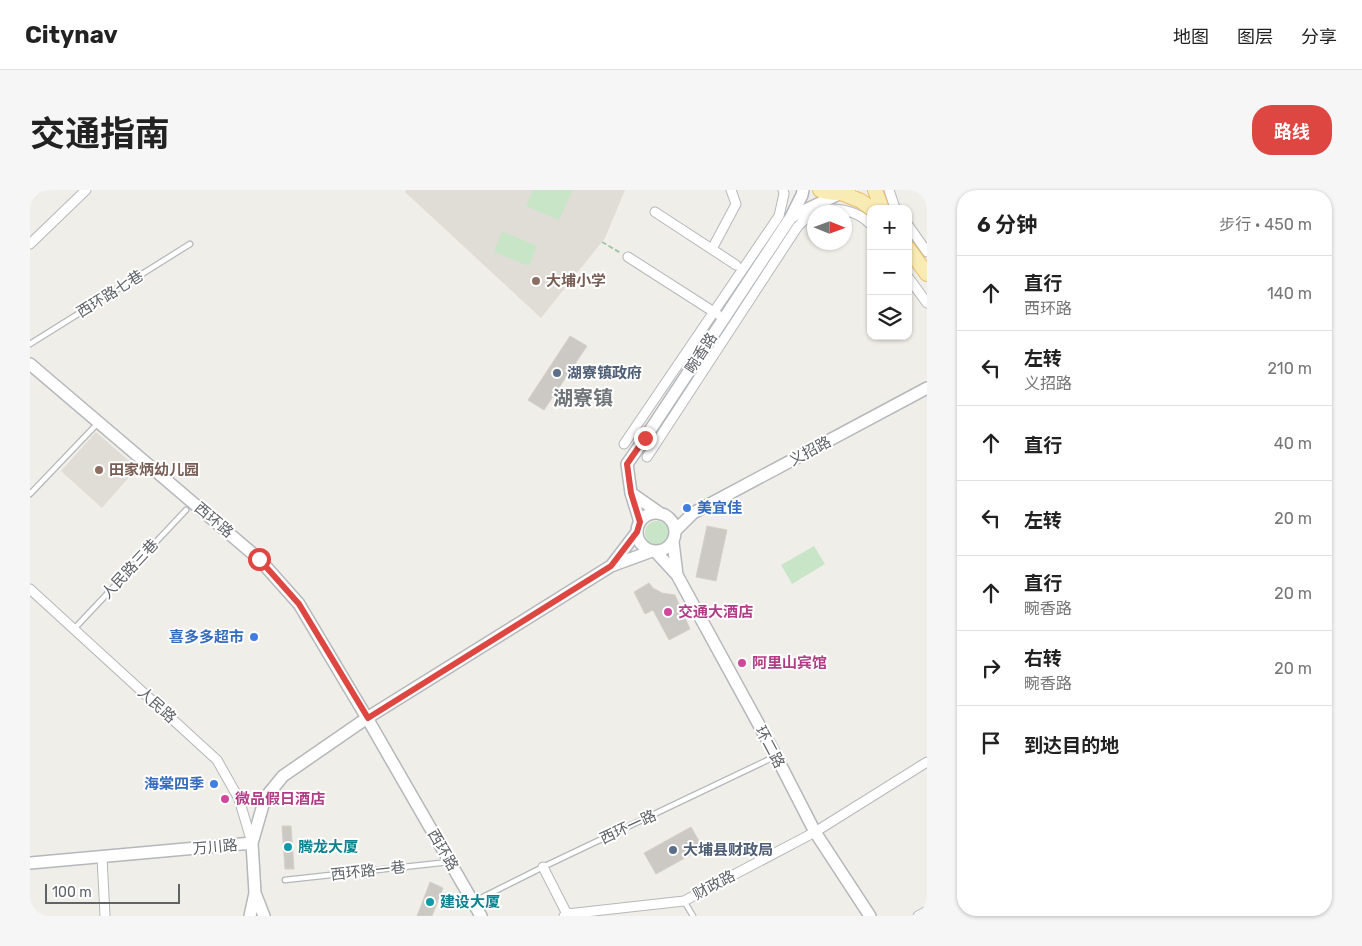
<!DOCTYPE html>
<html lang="zh">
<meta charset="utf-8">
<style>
body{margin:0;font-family:Rubik,"Noto Sans SC",sans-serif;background:#f6f6f6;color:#222}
.controls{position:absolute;right:15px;top:15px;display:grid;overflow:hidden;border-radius:10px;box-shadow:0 1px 4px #0004}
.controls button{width:45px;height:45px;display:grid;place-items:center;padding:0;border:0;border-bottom:1px solid #e0e0e0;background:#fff;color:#222;font:25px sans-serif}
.compass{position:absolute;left:777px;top:15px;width:45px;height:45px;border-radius:50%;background:#fff;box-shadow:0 1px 4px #0004;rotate:91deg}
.scale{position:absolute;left:15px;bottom:12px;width:135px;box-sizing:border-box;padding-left:5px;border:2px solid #5f6367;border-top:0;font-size:14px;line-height:18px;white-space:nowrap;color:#5f6367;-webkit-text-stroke:4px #fff;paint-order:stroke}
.stop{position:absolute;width:15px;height:15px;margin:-11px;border:4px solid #dd4641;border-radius:50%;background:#fff}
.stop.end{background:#dd4641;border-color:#fff;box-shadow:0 1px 5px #0008}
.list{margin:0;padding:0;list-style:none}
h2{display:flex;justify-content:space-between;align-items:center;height:65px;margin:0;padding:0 20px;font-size:21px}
h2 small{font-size:16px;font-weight:400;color:#767676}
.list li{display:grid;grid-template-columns:32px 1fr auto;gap:15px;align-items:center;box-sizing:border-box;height:75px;padding:0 20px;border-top:1px solid #e0e0e0}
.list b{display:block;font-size:19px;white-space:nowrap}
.list p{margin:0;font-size:16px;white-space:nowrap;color:#767676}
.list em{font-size:16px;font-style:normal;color:#767676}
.icon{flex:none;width:28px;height:28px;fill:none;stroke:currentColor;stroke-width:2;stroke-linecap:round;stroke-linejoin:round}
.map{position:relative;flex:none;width:897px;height:726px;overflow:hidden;border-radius:20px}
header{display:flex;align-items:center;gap:30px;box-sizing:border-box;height:70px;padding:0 25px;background:#fff;border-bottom:1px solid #e0e0e0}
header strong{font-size:24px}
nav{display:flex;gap:28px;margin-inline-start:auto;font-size:18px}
.intro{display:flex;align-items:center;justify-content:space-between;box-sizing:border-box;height:120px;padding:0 30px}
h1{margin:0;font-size:35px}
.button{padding:12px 22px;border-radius:20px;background:#dd4641;color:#fff;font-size:18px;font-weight:700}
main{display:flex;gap:30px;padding:0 30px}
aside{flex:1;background:#fff;border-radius:20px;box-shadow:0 1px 4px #0004}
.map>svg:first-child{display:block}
.education{fill:#e0ddd6}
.green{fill:#c8e5c7}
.building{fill:#ccc9c4;stroke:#d5d0c7}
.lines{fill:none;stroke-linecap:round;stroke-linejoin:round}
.lane-casing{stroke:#b5b8bb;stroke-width:7}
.street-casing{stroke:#b5b8bb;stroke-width:11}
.secondary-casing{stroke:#b4b7bb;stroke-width:14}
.primary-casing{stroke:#e8be69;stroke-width:16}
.path{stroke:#a0c6a9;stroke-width:2;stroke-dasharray:5 2.5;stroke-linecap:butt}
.lane{stroke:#fff;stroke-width:4.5}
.street{stroke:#fff;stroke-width:9}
.secondary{stroke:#fff;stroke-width:11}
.primary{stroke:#f9ebb4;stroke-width:14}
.route{stroke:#dd4641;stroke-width:6}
.education-dot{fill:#8d6e63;stroke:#fff;stroke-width:2}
.service-dot{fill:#5c6f8a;stroke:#fff;stroke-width:2}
.shop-dot{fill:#3f7fe0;stroke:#fff;stroke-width:2}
.hotel-dot{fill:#d1479c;stroke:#fff;stroke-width:2}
.culture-dot{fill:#0f9aa8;stroke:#fff;stroke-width:2}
.labels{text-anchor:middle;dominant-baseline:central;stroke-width:4;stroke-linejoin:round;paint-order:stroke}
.education-label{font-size:15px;font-weight:bold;fill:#785e54;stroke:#fff;text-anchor:start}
.street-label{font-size:15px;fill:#5f6367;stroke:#fff}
.service-label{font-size:15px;font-weight:bold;fill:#4e5e75;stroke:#fff;text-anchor:start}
.shop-label{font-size:15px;font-weight:bold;fill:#366cbe;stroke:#fff;text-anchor:end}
.hotel-label{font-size:15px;font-weight:bold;fill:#b23c85;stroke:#fff;text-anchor:start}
.culture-label{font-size:15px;font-weight:bold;fill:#0d838f;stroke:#fff;text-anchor:start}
.district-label{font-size:20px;font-weight:bold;fill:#707579;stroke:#fff}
</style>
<header>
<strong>Citynav</strong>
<nav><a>地图</a><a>图层</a><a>分享</a></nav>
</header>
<div class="intro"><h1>交通指南</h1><a class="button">路线</a></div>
<main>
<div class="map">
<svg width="897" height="726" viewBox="0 0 897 726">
<rect width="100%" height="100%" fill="#f0eee8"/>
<path class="education" d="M376,0h219l-20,48 -64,80 -136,-126z
M66,242l41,36 -35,40 -41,-37z"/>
<path class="green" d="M503,0h40l-14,30 -33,-14z
M472,41l35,15 -8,20 -35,-14z
M615 343a12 12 0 1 1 24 0a12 12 0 1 1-24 0Z
M784,356l11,18 -33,20 -11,-19z"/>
<path class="building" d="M540,146l17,10 -43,64 -16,-10z
M677,336l20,4 -11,51 -20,-4z
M619,393l4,5 9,5 13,2 15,34 -21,11 -16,-30 -8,4 -11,-22z
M252,636h9l3,43h-9z
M661,637l12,21 -47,26 -12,-21z
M400,692l13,6 -11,28h-15z"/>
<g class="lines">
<defs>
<path id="lane" d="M0,154l160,-100
M0,304l68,-71
M44,439l112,-119
M255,690l164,-18
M451,708l62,-31 231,-110
M654,711l9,15"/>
<path id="street" d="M859,0l5,15 2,4
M625,22l81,53
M787,22c17,-7 42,-1 54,13
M878,35l19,27
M0,54l56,-54
M682,59l24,-45 -5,-14
M598,67l89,57
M878,87l19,26
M594,254l155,-228 5,-22 -1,-4
M617,267l151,-231 10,-9 6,-3
M0,399l187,171 22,39 13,44
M72,667l3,59
M513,677l25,49
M534,726l3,-2 117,-13 131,-69 112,-70
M888,726l9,-5"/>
<path id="secondary" d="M761,27l50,-24
M0,174l229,195 40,45 68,114 114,198
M601,303l30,21
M607 342a19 19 0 1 1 38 0a19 19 0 1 1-38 0Z
M610,332l-9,-29 -4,-29 18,-26 146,-221 11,-22 1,-5
M645,341l18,-18 234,-125
M643,352l4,33
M626,362l21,23 99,181 39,76 55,84
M581,376l26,-34
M0,673l222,-20
M225,703l9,23
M220,726l5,-23 -3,-50 13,-45 18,-22 84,-58 244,-152 41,-15"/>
<path id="primary" d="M790,0c10,4 19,4 28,0
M845,0l7,19
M811,3l20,8 11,8
M878,58l19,26"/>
</defs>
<use href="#lane" class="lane-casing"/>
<use href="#street" class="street-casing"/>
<use href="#secondary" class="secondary-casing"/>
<use href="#primary" class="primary-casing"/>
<path class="path" d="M572,52l19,11"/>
<use href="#lane" class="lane"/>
<use href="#street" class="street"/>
<use href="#secondary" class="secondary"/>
<use href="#primary" class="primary"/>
</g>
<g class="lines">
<path class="route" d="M229,369l40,45 69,114 243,-152 26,-34 3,-10 -9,-29 -4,-29 18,-26"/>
</g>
<g class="education-dot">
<circle cx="506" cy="91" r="5"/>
<circle cx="69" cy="280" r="5"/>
</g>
<g class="service-dot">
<circle cx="527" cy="183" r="5"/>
<circle cx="643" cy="660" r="5"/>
</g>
<g class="shop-dot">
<circle cx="657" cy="318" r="5"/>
<circle cx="224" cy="447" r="5"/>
<circle cx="184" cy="594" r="5"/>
</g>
<g class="hotel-dot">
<circle cx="638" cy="422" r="5"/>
<circle cx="712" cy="473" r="5"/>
<circle cx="195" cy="609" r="5"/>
</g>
<g class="culture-dot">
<circle cx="258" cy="657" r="5"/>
<circle cx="400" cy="712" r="5"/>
</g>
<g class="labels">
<g class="education-label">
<text x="516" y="91">大埔小学</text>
<text x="79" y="280">田家炳幼儿园</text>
</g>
<g class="street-label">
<text transform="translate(80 104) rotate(-32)">西环路七巷</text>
<text transform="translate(671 163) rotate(-57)">畹香路</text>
<text transform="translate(780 261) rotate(-28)">义招路</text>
<text transform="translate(184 330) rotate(40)">西环路</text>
<text transform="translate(100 379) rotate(-47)">人民路三巷</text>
<text transform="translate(127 515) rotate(42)">人民路</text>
<text transform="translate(740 557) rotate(62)">环二路</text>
<text transform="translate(598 637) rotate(-25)">西环一路</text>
<text transform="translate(185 657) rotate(-5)">万川路</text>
<text transform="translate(413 660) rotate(60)">西环路</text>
<text transform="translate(338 681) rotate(-6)">西环路一巷</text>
<text transform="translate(684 695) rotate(-28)">财政路</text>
</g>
<g class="service-label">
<text x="537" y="183">湖寮镇政府</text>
<text x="653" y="660">大埔县财政局</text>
</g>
<g class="shop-label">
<text x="667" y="318" text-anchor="start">美宜佳</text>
<text x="214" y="447">喜多多超市</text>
<text x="174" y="594">海棠四季</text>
</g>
<g class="hotel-label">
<text x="648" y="422">交通大酒店</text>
<text x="722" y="473">阿里山宾馆</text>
<text x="205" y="609">微品假日酒店</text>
</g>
<g class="culture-label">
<text x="268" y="657">腾龙大厦</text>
<text x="410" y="712">建设大厦</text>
</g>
<g class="district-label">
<text x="553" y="208">湖寮镇</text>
</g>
</g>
</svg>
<div class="controls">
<button>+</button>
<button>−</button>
<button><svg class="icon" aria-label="layers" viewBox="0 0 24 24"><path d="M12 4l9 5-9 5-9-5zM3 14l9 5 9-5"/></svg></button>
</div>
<svg class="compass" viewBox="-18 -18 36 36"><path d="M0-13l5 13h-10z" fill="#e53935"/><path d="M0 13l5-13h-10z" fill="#767676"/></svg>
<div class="scale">100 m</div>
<div class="stop" style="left:229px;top:369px"></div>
<div class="stop end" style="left:615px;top:248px"></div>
</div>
<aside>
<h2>6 分钟<small>步行 · 450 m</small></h2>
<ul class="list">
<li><svg class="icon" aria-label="ahead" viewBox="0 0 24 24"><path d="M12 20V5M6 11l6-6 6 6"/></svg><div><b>直行</b><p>西环路</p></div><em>140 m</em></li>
<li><svg class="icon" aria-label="left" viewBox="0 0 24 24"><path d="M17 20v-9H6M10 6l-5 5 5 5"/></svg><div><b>左转</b><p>义招路</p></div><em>210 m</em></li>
<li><svg class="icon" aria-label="ahead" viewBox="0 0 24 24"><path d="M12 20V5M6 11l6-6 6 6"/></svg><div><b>直行</b></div><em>40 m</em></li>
<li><svg class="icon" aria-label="left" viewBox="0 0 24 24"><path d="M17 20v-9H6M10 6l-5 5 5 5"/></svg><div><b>左转</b></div><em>20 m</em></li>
<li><svg class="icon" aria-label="ahead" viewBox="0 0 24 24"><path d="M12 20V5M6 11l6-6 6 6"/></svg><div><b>直行</b><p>畹香路</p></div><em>20 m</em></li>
<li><svg class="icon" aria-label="right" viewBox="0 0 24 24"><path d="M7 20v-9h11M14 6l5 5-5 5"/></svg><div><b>右转</b><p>畹香路</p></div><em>20 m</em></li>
<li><svg class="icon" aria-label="arrive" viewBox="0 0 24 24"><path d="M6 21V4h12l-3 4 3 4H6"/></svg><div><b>到达目的地</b></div></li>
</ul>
</aside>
</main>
